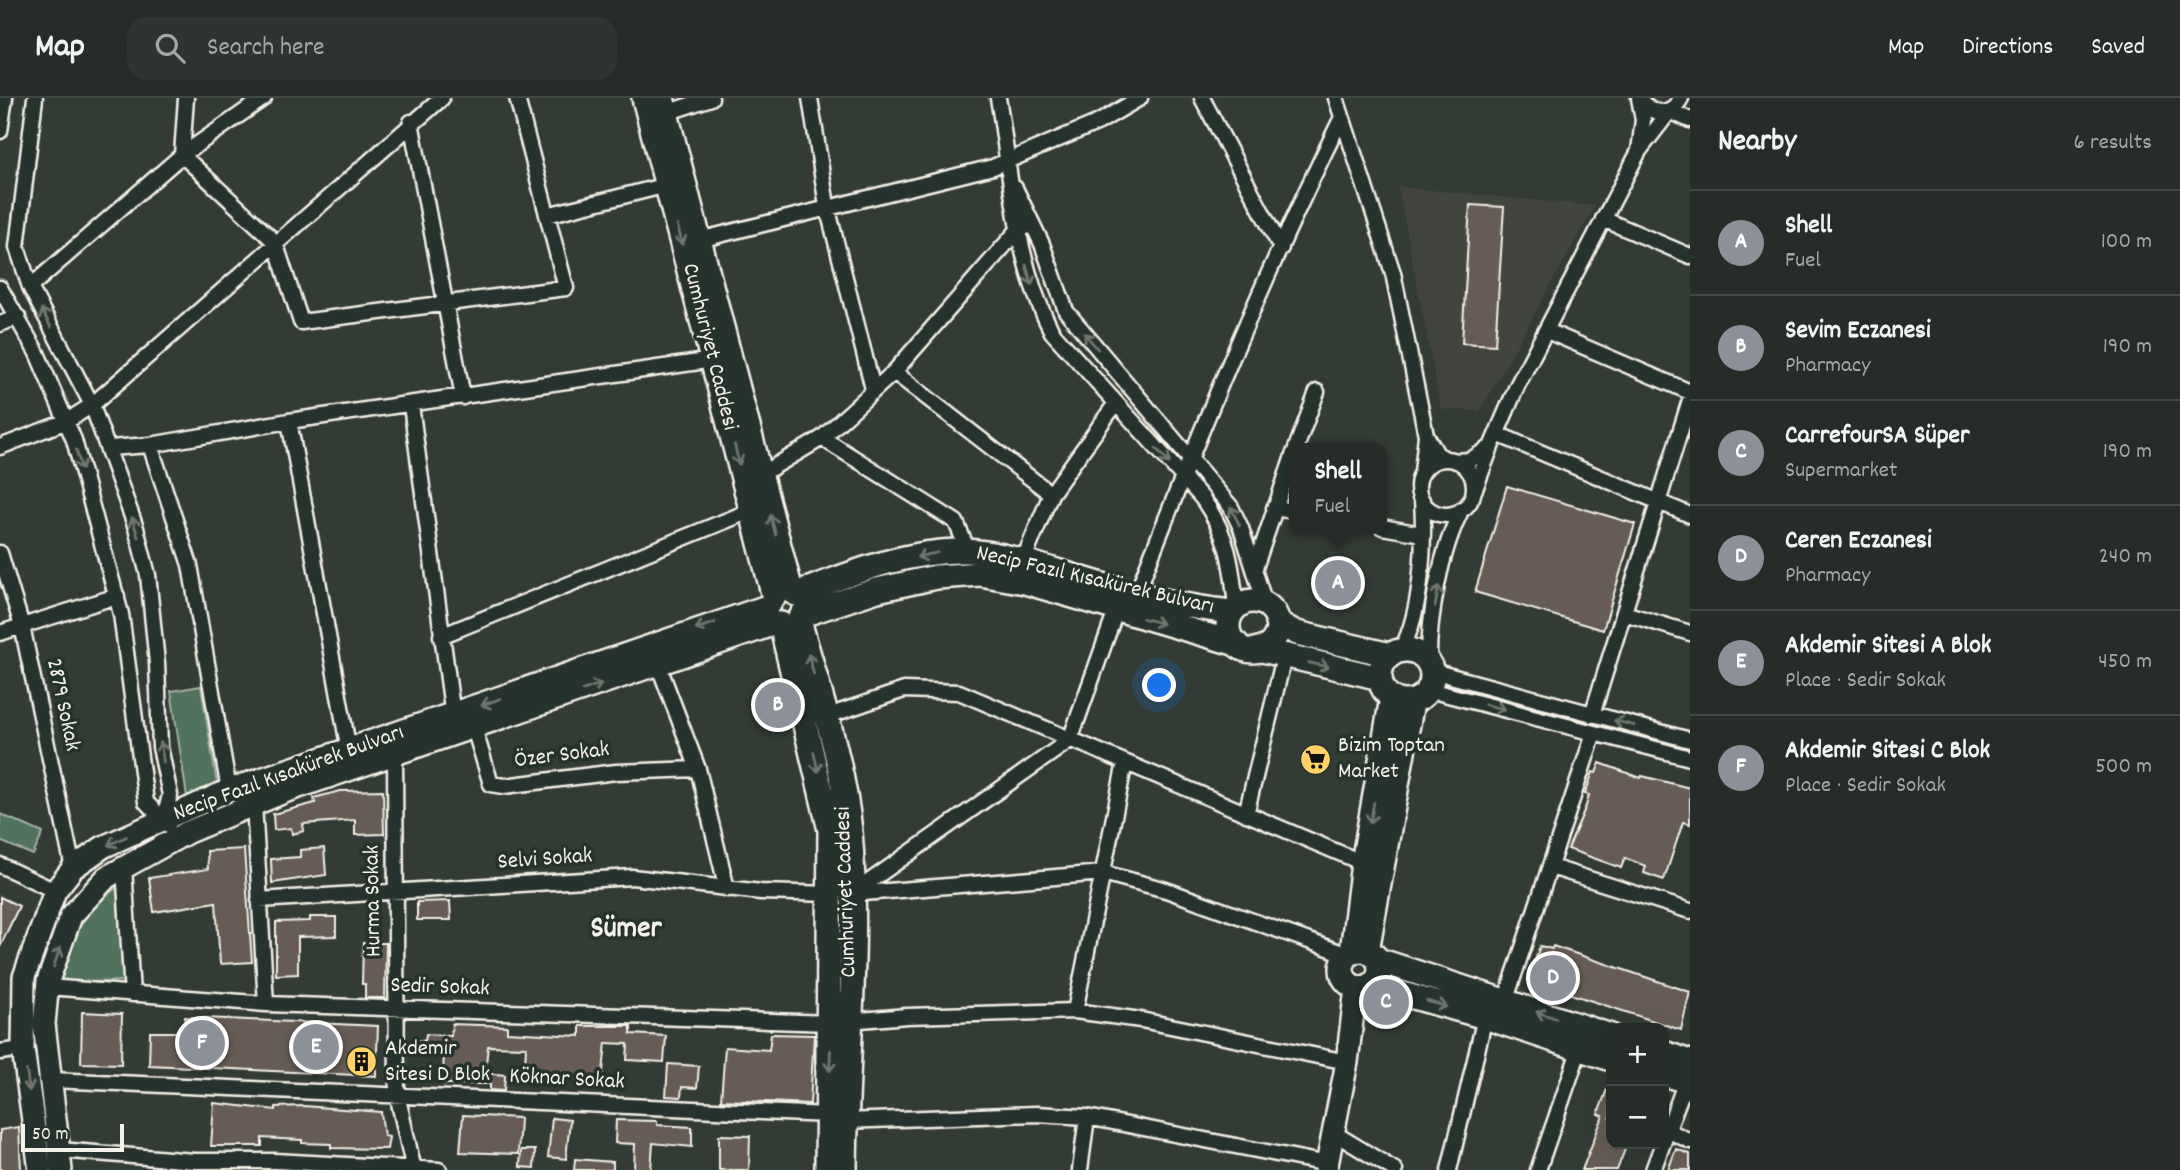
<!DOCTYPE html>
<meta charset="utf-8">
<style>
body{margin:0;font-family:Dekko,sans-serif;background:#2e3430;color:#f1f3f6}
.controls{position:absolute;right:21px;bottom:21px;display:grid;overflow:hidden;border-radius:14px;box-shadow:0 7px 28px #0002}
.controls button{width:63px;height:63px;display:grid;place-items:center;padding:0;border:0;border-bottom:2px solid #424845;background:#262c28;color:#f1f3f6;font:35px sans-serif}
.scale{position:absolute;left:21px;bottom:18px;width:103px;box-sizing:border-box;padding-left:7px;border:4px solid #f4f1e8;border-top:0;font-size:19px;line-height:24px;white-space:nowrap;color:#f4f1e8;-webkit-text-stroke:5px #26332d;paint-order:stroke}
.you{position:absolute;left:1160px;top:588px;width:24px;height:24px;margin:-18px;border:5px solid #fff;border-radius:50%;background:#1a73e8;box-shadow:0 0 0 10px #1a73e833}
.badge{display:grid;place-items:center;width:46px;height:46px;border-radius:50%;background:#8c9099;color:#fff;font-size:23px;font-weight:700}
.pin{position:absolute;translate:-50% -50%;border:4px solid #fff;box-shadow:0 2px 7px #0006}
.popup{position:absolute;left:1289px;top:345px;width:98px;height:91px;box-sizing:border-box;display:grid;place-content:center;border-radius:14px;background:#262c28;filter:drop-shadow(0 2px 5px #0005);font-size:23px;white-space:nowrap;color:#a4a7a8}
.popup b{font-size:26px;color:#f1f3f6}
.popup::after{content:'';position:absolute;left:50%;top:100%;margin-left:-14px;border:14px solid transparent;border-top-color:#262c28}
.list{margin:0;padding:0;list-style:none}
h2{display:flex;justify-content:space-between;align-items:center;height:91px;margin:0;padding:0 28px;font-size:30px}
h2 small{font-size:23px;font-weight:400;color:#a4a7a8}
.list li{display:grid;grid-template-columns:46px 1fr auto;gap:21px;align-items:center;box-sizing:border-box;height:105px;padding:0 28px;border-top:2px solid #424845}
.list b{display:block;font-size:26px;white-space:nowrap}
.list p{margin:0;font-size:23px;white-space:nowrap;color:#a4a7a8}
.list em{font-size:23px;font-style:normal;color:#a4a7a8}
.icon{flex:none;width:38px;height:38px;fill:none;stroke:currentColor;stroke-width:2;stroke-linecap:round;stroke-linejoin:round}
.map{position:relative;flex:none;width:1690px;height:1072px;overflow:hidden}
header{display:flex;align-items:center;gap:42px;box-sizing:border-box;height:98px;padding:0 35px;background:#262c28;border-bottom:2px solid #424845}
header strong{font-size:33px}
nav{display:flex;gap:38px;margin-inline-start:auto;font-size:24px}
.search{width:490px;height:63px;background:#2e3430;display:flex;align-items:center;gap:18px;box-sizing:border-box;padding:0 24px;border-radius:21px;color:#a4a7a8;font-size:26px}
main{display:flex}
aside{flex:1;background:#262c28}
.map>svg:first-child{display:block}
.built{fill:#42453e}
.green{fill:#51725d;stroke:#a2b2a2;stroke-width:2}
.building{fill:#665b54;stroke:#f4f1e8;stroke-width:2}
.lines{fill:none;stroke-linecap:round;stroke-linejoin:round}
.street-casing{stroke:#f4f1e8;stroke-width:19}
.secondary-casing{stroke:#f4f1e8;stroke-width:26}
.primary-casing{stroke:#f4f1e8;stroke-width:28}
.street{stroke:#26332d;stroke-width:14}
.secondary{stroke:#26332d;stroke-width:21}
.primary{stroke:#26332d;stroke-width:23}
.oneway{stroke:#6e766e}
.labels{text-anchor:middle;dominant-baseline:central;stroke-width:7;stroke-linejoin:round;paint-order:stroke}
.street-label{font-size:23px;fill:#f4f1e8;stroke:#26332d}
.poi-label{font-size:23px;fill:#f4f1e8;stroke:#26332d;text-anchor:start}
.district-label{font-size:30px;font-weight:bold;fill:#f4f1e8;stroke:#26332d}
</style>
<header>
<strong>Map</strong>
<div class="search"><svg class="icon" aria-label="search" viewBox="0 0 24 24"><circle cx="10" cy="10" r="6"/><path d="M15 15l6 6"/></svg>Search here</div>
<nav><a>Map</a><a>Directions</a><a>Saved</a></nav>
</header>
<main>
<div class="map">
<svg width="1690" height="1072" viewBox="0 0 1690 1072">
<rect width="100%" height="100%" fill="#333b35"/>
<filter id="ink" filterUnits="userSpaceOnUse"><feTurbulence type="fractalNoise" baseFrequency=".0143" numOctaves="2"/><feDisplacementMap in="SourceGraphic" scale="14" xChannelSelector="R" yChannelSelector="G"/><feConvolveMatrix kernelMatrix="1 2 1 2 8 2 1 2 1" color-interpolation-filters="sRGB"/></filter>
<g filter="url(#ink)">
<path class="built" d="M1398,89l197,19 -115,205 -39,-2z"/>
<path class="green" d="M201,588l17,104 -31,7 -16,-106z
M0,716l43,19 -10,22 -33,-14z
M120,788l6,95 -66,2c9,-41 22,-76 60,-97z"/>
<path class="building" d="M1470,107l34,2 -9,138 -33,-2z
M1507,388l128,38 -32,106 -128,-38z
M1600,665l41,15 1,-2 48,12v36l-7,-2 -19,58 -20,-7 2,-7 -21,-8 -4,10 -53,-19 18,-43 3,-11 -4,-1 8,-22 3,1z
M383,692l1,44 -29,1v-15l-52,4 1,7 -12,3 -1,-6 -17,2 -1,-16 42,-11 -1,-5 26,-7z
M324,750l2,27 -54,8 -1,-24 29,-2v-7z
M244,751l8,113 -32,2 -4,-62 -62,10 -5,-34 59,-9 -1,-18z
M0,799l19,9 -19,41z
M450,803l1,19h-34v-18z
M310,819h26v19l-38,1v37l-22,1v-53l34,-1z
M363,845h23l-1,55h-20v-14h-3z
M1540,848l12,3 1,-3 137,46 -9,38 -153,-50z
M82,914l40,2 -1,50 -40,-1z
M185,919l193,9 -2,50 -227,-11 1,-33h35z
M452,926l55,2v6l73,4v-10h51v8l35,2 -2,26 -37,-2 1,-16 -22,-1 -4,38 -40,-4v7l-38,-2 2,-35 -38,-1 -3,27 20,2 -1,16 -14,-1v-6h-48l2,-29 -30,-1 1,-14 10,1 1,-7 25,2z
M771,936l43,1 -4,69 -89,-4 4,-53 44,3z
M668,966l31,2 -2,22 -15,-1 -1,10 -15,-1z
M1610,983l1,63h16l-10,26h-35l21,-54 -5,-2z
M214,1005l62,7v-3l28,-1 77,6 3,24 5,1 -2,12 -56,-1v-4l-29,-1v-3l-40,-2v8h-51z
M463,1017l57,3 -2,36 -58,-2z
M552,1020l18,2 -4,39 -18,-2z
M616,1022l41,1v4l35,2v20l-39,-4 -2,27h-17l1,-26 -20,-1z
M19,1029l2,43h-21v-40z
M719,1037l31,1 -1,34h-30z
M1676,1051l14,5v16h-22z
M521,1052h14l-1,18 -14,-1z
M575,1061l38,3v8h-39z"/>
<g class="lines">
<defs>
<path id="street" d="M35,0l-18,149 13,40 62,118 44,123 12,47 9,88 3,84 10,48 -6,24
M186,0l-4,57 93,87 26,80 265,-34 -49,-190
M810,0l17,108 46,183
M998,0c14,80 16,161 54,234l150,166c26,37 30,65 34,110
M1202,0l79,150
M1336,0l57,175 33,162
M1639,0l4,22 -4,31 31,-40 20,9
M1640,1c11,18 32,17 41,-1
M666,15l45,-15
M411,24l52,275
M0,33l5,-33
M1015,90l27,56 24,67 165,196 10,21 24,76
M547,117l120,-30
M1603,121l87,37
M699,142l294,-73 106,-45 41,-24
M30,189l152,-132 82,-57
M0,190l37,65 37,87 47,174 25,188 22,23
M0,226l18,-7
M1547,233l143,61
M894,274l157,122 -28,67
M411,307l42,311
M289,323l60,330
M1497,336l193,81
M822,340l134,84 12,29
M150,347l40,120 39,225
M0,349l67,-26 25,-16 350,-307
M1491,349l26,-61 122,-235
M109,350l41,-3 139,-24 424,-61
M1296,350l21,-56
M1418 389a28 28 0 1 1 56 0a28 28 0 1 1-56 0Z
M1456,363l14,-1 21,-13 -16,42
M1422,374l4,-37 11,19 9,5
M760,377l62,-37 72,-66 123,-141 5,-1
M1051,396l65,-91
M1274,410l20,3
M1382,429l40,7
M0,455l22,73 51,242
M1255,470l39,-115
M1136,497c63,-161 129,-323 206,-478
M1624,515l66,20
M0,535l117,-37
M441,538l309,-125
M1401,552c21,-37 24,-107 21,-150
M1429,565c-1,-45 12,-114 33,-154
M658,566l40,105 29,120
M1432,573l258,69
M1429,592l261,68
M1592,617l98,-315
M825,619l79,-27 55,2 404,171
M474,630l17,56 13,2 112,-14 82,-3
M395,658l2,338 17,76
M254,706l12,200
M1246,716l38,-157
M0,767l55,26
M124,769l8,127
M1551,769l139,44
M853,795l217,-153 46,-129
M852,796l251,-21 63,17 182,65
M259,802l373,-23 129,15 71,2
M48,889l218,17 565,19
M1505,904l89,-269
M1075,913l50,-249
M849,923l58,-5 168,-5 66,9 206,42
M0,954l23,-3
M51,982l777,35
M845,1023l191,-7 51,3 241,47
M1669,1033l21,10
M1334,1035l61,37
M59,1052l135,11h81l164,9
M1080,1072l7,-53
M1449,1072l36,-153
M1538,1072l42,-122
M1653,1072l33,-89"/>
<path id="secondary" d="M40,1072l-17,-121 1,-72 31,-86 18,-23 30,-21 126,-57 541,-185
M61,1072l-17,-146 4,-43 23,-65 36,-39 81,-45 96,-40 494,-169
M1326,1072l21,-108 9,-74"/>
<path id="primary" d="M644,0l130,499
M662,0l129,493
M796,496c53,-20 114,-45 171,-43 40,2 81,18 119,29 48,15 96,27 146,32
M1228 528a25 25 0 1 1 50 0a25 25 0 1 1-50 0Z
M802,517l75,-25 59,-13 44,-3 45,8 212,62
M799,522c19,69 44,140 51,211 10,112 -4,227 -5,339
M1277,525l20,10 93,22
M781,526l49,206 -3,340
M1258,551l122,29
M1380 578a26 26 0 1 1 52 0a26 26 0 1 1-52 0Z
M1368,847l44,-243
M1342 871a19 19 0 1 1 38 0a19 19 0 1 1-38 0Z
M1352,854l11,-89 29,-165
M1378,862l233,76
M1371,887l114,32 126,42
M1664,955l26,9
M1664,976l26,8"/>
</defs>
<use href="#street" class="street-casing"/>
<use href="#secondary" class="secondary-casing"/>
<use href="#primary" class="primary-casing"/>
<use href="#street" class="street"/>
<use href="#secondary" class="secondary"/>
<use href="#primary" class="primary"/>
</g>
<defs><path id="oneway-shaft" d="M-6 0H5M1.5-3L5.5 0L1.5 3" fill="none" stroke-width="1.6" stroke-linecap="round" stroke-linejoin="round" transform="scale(1.75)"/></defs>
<g class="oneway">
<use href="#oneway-shaft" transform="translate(680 137) rotate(75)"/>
<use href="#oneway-shaft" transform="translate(1029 177) rotate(73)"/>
<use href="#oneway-shaft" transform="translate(46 220) rotate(-118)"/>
<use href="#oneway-shaft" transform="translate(1091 243) rotate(-130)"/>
<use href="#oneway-shaft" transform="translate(737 357) rotate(76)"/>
<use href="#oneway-shaft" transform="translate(1163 358) rotate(48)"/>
<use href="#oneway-shaft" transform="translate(79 362) rotate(74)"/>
<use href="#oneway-shaft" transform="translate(1235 418) rotate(-116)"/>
<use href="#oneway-shaft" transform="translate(773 427) rotate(-105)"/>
<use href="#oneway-shaft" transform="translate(135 429) rotate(-107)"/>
<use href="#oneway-shaft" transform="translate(927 457) rotate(167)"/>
<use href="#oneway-shaft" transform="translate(1437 498) rotate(-80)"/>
<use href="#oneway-shaft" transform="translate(1153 523) rotate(15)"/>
<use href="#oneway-shaft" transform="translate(705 528) rotate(161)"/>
<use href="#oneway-shaft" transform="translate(811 566) rotate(-105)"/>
<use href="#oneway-shaft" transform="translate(1319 567) rotate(13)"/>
<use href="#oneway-shaft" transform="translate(592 589) rotate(-19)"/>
<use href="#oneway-shaft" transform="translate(491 604) rotate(160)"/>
<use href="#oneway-shaft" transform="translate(1495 609) rotate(15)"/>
<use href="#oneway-shaft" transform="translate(1624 625) rotate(-165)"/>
<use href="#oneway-shaft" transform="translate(162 654) rotate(-98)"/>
<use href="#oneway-shaft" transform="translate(816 664) rotate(77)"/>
<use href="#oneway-shaft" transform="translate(1372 715) rotate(100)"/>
<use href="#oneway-shaft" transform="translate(117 743) rotate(155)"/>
<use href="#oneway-shaft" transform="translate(57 859) rotate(-71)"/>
<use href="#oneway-shaft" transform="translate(1437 906) rotate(16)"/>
<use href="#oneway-shaft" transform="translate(1546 917) rotate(-162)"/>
<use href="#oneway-shaft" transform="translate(830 963) rotate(92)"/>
<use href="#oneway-shaft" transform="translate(28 983) rotate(82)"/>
</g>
</g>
<defs>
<symbol id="supermarket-disc" viewBox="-11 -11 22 22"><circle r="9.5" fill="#ffd166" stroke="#26332d"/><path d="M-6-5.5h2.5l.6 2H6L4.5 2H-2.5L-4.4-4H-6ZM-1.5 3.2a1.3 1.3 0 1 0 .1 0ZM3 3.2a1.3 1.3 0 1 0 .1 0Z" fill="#111"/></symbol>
<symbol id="building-disc" viewBox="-11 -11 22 22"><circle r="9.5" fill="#ffd166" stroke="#26332d"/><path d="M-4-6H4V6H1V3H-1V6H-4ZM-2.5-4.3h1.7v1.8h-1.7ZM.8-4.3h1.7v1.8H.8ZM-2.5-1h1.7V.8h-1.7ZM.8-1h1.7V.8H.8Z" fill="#111"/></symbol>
</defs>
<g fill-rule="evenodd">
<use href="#supermarket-disc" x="1298" y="644" width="35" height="35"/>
<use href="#building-disc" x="344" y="946" width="35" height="35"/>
</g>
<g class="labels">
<g class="street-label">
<text transform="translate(709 249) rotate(76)">Cumhuriyet Caddesi</text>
<text transform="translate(1095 483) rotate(13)">Necip Fazıl Kısakürek Bulvarı</text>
<text transform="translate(62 607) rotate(78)">2879 Sokak</text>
<text transform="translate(562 658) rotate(-7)">Özer Sokak</text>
<text transform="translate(289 676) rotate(-20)">Necip Fazıl Kısakürek Bulvarı</text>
<text transform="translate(545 762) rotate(-4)">Selvi Sokak</text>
<text transform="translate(847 794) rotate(-92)">Cumhuriyet Caddesi</text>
<text transform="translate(374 803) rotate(-91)">Hurma Sokak</text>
<text transform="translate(440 890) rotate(2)">Sedir Sokak</text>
<text transform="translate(567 982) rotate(3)">Köknar Sokak</text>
</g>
<g class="poi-label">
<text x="1338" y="648">Bizim Toptan<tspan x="1338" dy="26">Market</tspan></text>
<text x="385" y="951">Akdemir<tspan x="385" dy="26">Sitesi D Blok</tspan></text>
</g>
<g class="district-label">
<text x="626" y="832">Sümer</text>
</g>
</g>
</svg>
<div class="controls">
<button>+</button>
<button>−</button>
</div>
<div class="scale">50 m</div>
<div class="you"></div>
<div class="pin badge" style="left:1338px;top:485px">A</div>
<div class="popup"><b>Shell</b>Fuel</div>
<div class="pin badge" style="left:778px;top:607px">B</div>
<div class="pin badge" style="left:1386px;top:904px">C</div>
<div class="pin badge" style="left:1553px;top:880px">D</div>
<div class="pin badge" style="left:316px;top:949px">E</div>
<div class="pin badge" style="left:202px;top:945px">F</div>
</div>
<aside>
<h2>Nearby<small>6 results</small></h2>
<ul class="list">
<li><span class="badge">A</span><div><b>Shell</b><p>Fuel</p></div><em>100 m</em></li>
<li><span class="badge">B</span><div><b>Sevim Eczanesi</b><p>Pharmacy</p></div><em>190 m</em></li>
<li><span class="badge">C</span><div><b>CarrefourSA Süper</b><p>Supermarket</p></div><em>190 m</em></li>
<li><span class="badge">D</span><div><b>Ceren Eczanesi</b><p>Pharmacy</p></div><em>240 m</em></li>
<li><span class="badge">E</span><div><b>Akdemir Sitesi A Blok</b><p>Place · Sedir Sokak</p></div><em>450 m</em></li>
<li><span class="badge">F</span><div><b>Akdemir Sitesi C Blok</b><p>Place · Sedir Sokak</p></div><em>500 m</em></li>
</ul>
</aside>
</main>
